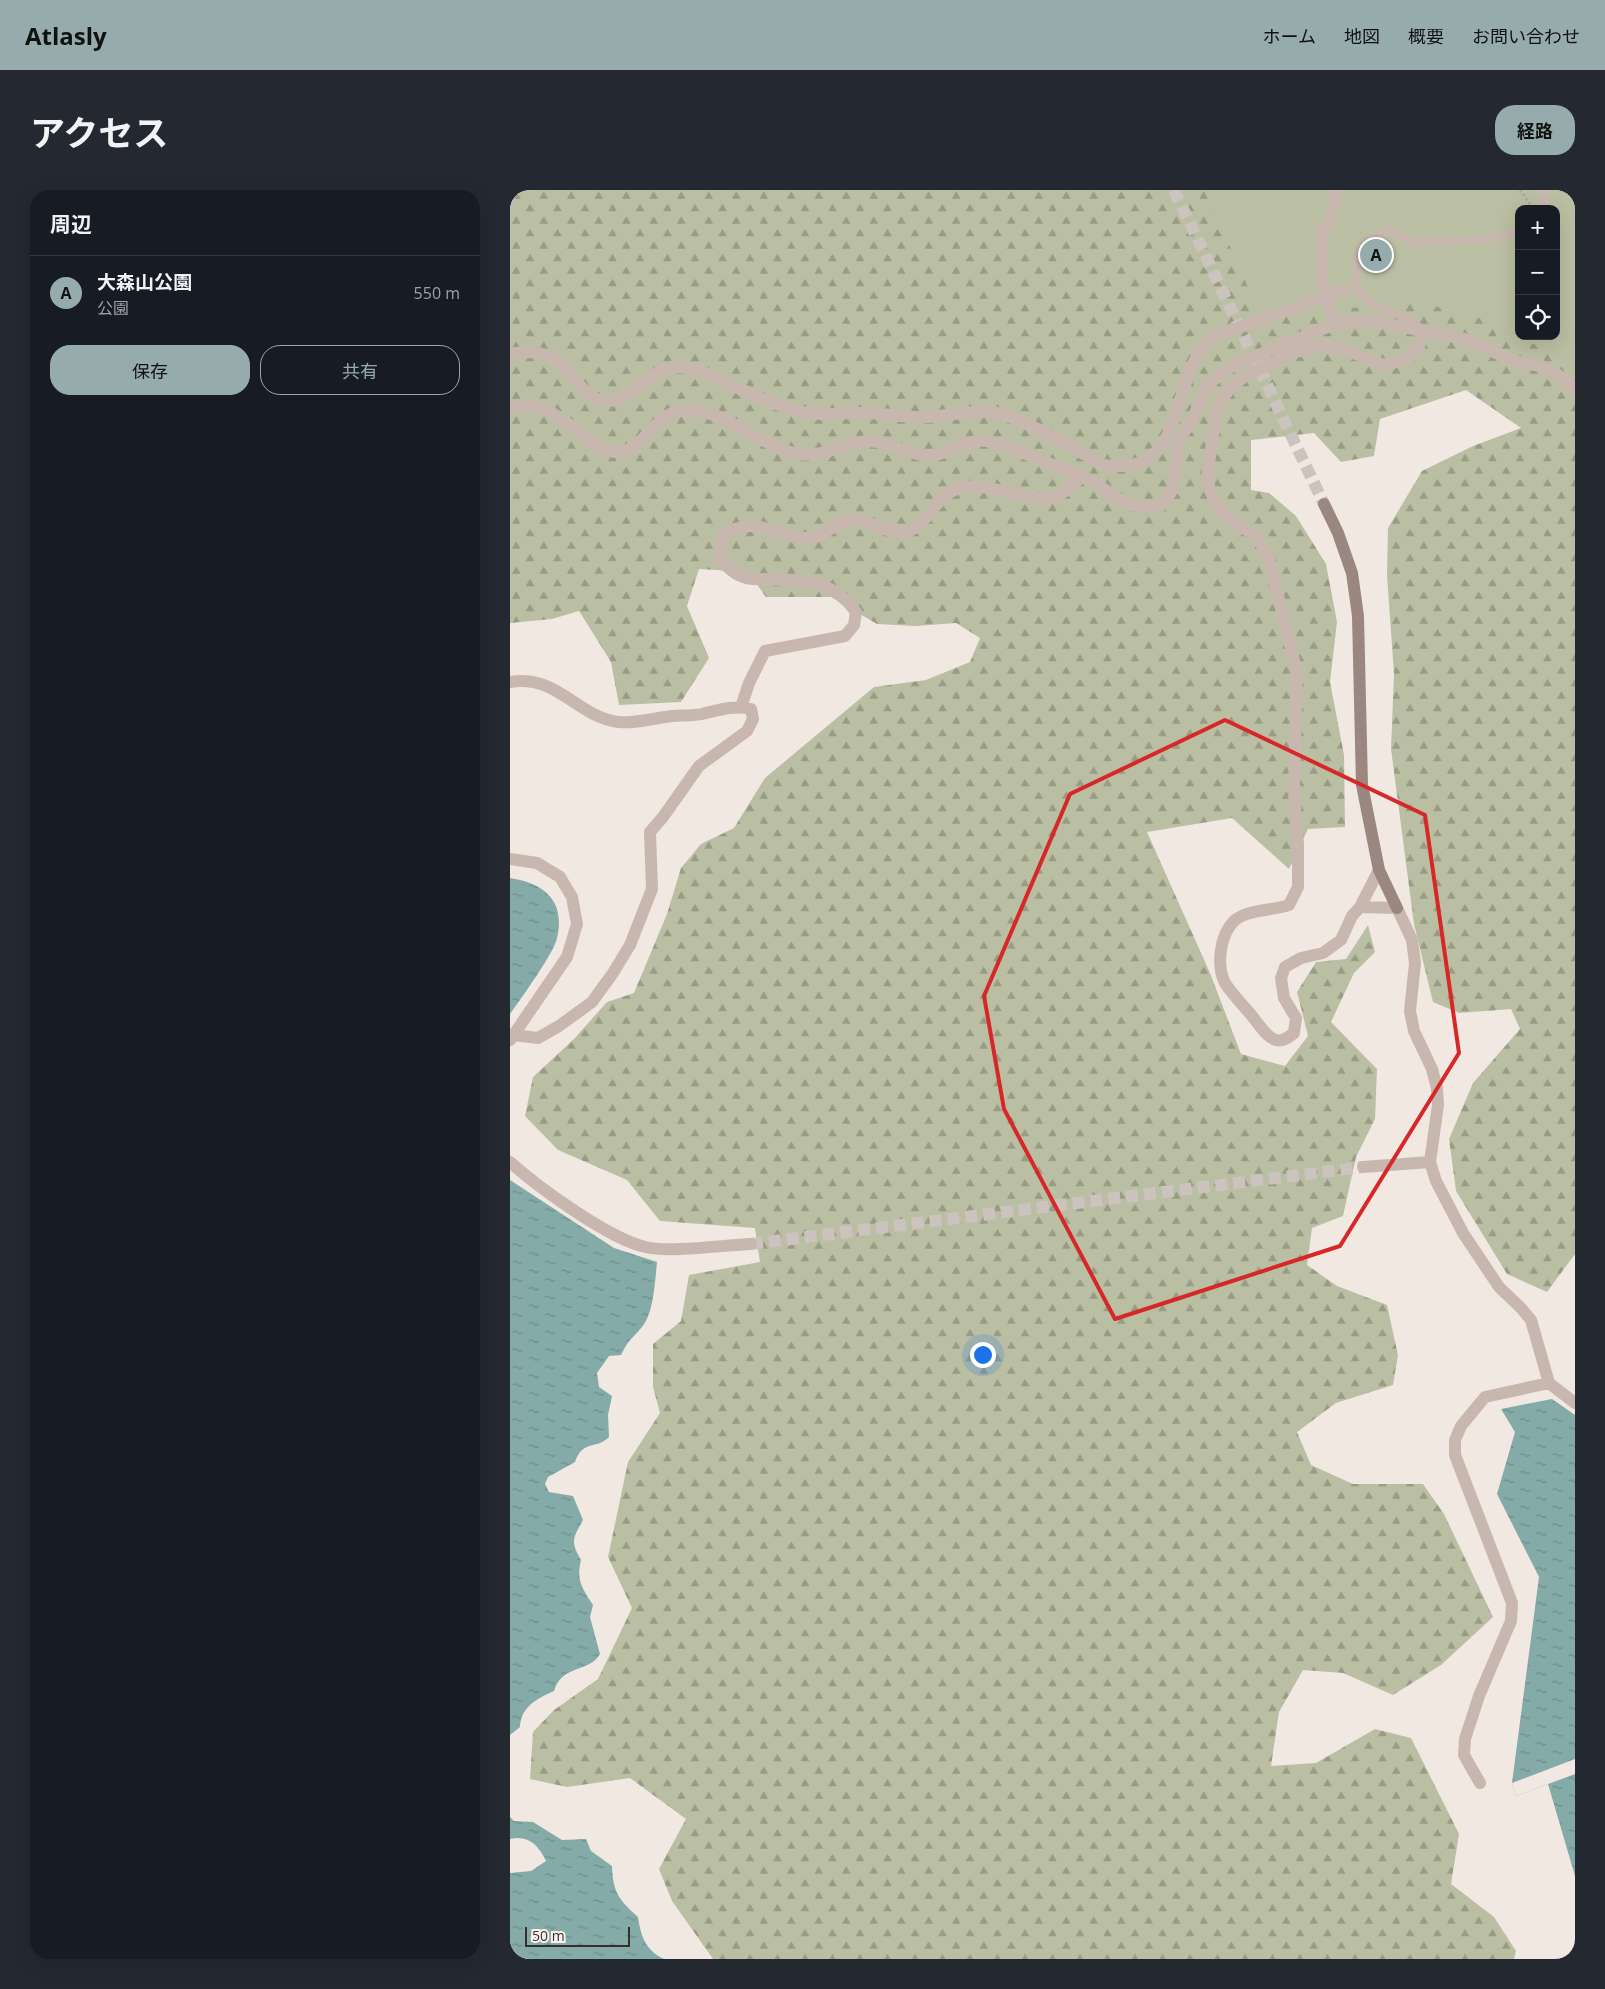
<!DOCTYPE html>
<html lang="ja">
<meta charset="utf-8">
<style>
body{margin:0;font-family:"Open Sans","Noto Sans JP",sans-serif;background:#242831;color:#f1f3f6}
.controls{position:absolute;right:15px;top:15px;display:grid;overflow:hidden;border-radius:10px;box-shadow:0 5px 20px #0002}
.controls button{width:45px;height:45px;display:grid;place-items:center;padding:0;border:0;border-bottom:1px solid #363941;background:#171b24;color:#f1f3f6;font:25px sans-serif}
.scale{position:absolute;left:15px;bottom:12px;width:105px;box-sizing:border-box;padding-left:5px;border:2px solid #382e2c;border-top:0;font-size:14px;line-height:18px;white-space:nowrap;color:#382e2c;-webkit-text-stroke:4px #f9f2ee;paint-order:stroke}
.you{position:absolute;left:472px;top:1164px;width:18px;height:18px;margin:-12px;border:4px solid #fff;border-radius:50%;background:#1a73e8;box-shadow:0 0 0 8px #1a73e833}
.badge{display:grid;place-items:center;width:32px;height:32px;border-radius:50%;background:#96acac;color:#111;font-size:16px;font-weight:700}
.pin{position:absolute;translate:-50% -50%;border:2px solid #fff;box-shadow:0 1px 5px #0006}
.list{margin:0;padding:0;list-style:none}
h2{display:flex;justify-content:space-between;align-items:center;height:65px;margin:0;padding:0 20px;font-size:21px}
h2 small{font-size:16px;font-weight:400;color:#9ea1a6}
.list li{display:grid;grid-template-columns:32px 1fr auto;gap:15px;align-items:center;box-sizing:border-box;height:75px;padding:0 20px;border-top:1px solid #363941}
.list b{display:block;font-size:19px;white-space:nowrap}
.list p{margin:0;font-size:16px;white-space:nowrap;color:#9ea1a6}
.list em{font-size:16px;font-style:normal;color:#9ea1a6}
.actions{display:flex;gap:10px;padding:15px 20px}
.actions a{flex:1;padding:11px 0;border:1px solid #96acac;border-radius:20px;text-align:center;font-size:18px;color:#96acac}
.actions .main{background:#96acac;color:#111}
.icon{flex:none;width:28px;height:28px;fill:none;stroke:currentColor;stroke-width:2;stroke-linecap:round;stroke-linejoin:round}
.map{position:relative;flex:none;width:1065px;height:1769px;overflow:hidden;border-radius:20px}
header{display:flex;align-items:center;gap:30px;box-sizing:border-box;height:70px;padding:0 25px;background:#96acac;color:#111}
header strong{font-size:24px}
nav{display:flex;gap:28px;margin-inline-start:auto;font-size:18px}
.intro{display:flex;align-items:center;justify-content:space-between;box-sizing:border-box;height:120px;padding:0 30px}
h1{margin:0;font-size:35px}
.button{padding:12px 22px;border-radius:20px;background:#96acac;color:#111;font-size:18px;font-weight:700}
main{display:flex;gap:30px;padding:0 30px}
aside{flex:1;background:#171b24;border-radius:20px;box-shadow:0 5px 20px #0002}
.map>svg:first-child{display:block}
.forest{fill:url(#forest-firs);fill-rule:evenodd}
.green{fill:#babfa3;fill-rule:evenodd}
.water{fill:url(#water-ripples)}
.pier{fill:#f1e8e2}
.lines{fill:none;stroke-linecap:round;stroke-linejoin:round}
.street-tunnel{stroke:#ccc3be;stroke-width:12;stroke-dasharray:12 6;stroke-linecap:butt}
.secondary-tunnel{stroke:#ccc3be;stroke-width:12;stroke-dasharray:12 6;stroke-linecap:butt}
.path{stroke:#b4a199;stroke-width:2.5;stroke-dasharray:2.5 2.5;stroke-linecap:butt}
.lane{stroke:#c8b7af;stroke-width:8}
.street{stroke:#c8b7af;stroke-width:12}
.secondary{stroke:#9c8680;stroke-width:12}
.street-bridge{stroke:#c8b7af;stroke-width:12}
.marked{fill:none;stroke:#d62828;stroke-width:4;stroke-linejoin:round}
</style>
<header>
<strong>Atlasly</strong>
<nav><a>ホーム</a><a>地図</a><a>概要</a><a>お問い合わせ</a></nav>
</header>
<div class="intro"><h1>アクセス</h1><a class="button">経路</a></div>
<main>
<aside>
<h2>周辺<small></small></h2>
<ul class="list">
<li><span class="badge">A</span><div><b>大森山公園</b><p>公園</p></div><em>550 m</em></li>
</ul>
<div class="actions"><a class="main">保存</a><a>共有</a></div>
</aside>
<div class="map">
<svg width="1065" height="1769" viewBox="0 0 1065 1769">
<defs>
<pattern id="forest-firs" width="22" height="20" patternUnits="userSpaceOnUse" patternTransform="scale(1.25)"><rect width="22" height="20" fill="#babfa3"/><path d="M5 1l3.5 6h-7zM16 11l3.5 6h-7z" fill="#989c85"/></pattern>
<pattern id="water-ripples" width="26" height="14" patternUnits="userSpaceOnUse" patternTransform="scale(1.25)"><rect width="26" height="14" fill="#84aba7"/><path d="M2 4q2-2 4 0t4 0M15 11q2-2 4 0t4 0" fill="none" stroke="#6d8c88"/></pattern>
</defs>
<rect width="100%" height="100%" fill="#f1e8e2"/>
<path class="forest" d="M0,0h1065v1064l-28,38 -40,-18 -51,-83 -7,-52 24,-56 47,-54 -9,-20 -52,4 -26,-11 -19,-78 -23,-175 3,-75 -7,-99 1,-47 34,-57 51,-25 48,-18 -55,-38 -86,29 -6,37 -33,6 -27,-29 -63,7v50l18,3 27,23 30,48 11,58 -7,60 14,73 1,72 -37,2 -19,40 -57,-51 -85,14 63,141 31,81 44,12 23,-30 -11,-44 19,-30 30,-3 22,-34 7,27 -21,21 -23,49 46,47 -2,50 -19,38 -13,59 -31,12 -5,37 30,21 50,19 11,50 -5,30 -57,18 -39,29 14,33 42,19h70l21,30 49,103 -52,48 -48,30 -50,-22 -40,-3 -24,42 -8,54 45,-3 59,-34 36,9 48,96 -8,50 43,33 22,34 -2,8h-801l-41,-58 -13,-32 27,-50 -56,-41 -63,9 -37,-8 3,-47 21,-22 44,-31 34,-71 -24,-51 20,-95 32,-49 -7,-26v-43l28,-23 8,-46 71,-13 -5,-34 -95,-7 -33,-41 -69,-30 -33,-34 8,-39 41,-38 33,-37 27,-9 33,-79 14,-46 20,-24 33,-16 31,-50 109,-91 52,-7 44,-18 10,-24 -24,-15 -40,3 -39,-2 -46,-27h-65l-18,-25 -49,-3 -12,37 22,52 -28,44 -62,3 -8,-43 -32,-51 -27,8 -42,4zM1009,19h37v127h-37z"/>
<path class="green" d="M695,0h370v174l-102,-49 -63,-14 -148,18zM1009,19h37v127h-37z"/>
<path class="water" d="M0,688c33,5 56,22 47,60 -3,15 -37,62 -47,76z
M0,990l104,68 43,14c-2,18 -3,51 -15,65 -10,12 -13,12 -21,28l-12,1 -12,17 2,14 13,9 -4,19 1,22c-13,13 -26,2 -34,25l-27,15 -3,7 4,8 24,4 10,24c-10,18 -13,21 -2,40 -5,20 1,28 12,45l-3,12 10,37c-11,19 -38,10 -46,37 -18,8 -33,16 -34,36l-10,8z
M1042,1209l23,16v461l-27,-92 -32,12 -4,-13 27,-206 -42,-83 18,-62 -14,-23z
M0,1627l4,4 19,1 29,18 24,-1 5,12 21,15c1,26 6,33 26,51 3,19 7,33 26,42h-154v-86l21,-2 15,-10c-8,-16 -17,-26 -36,-22z"/>
<path class="pier" d="M1065,1569v15l-59,22 -4,-13z"/>
<g class="lines">
<path class="street-tunnel" d="M241,1054l612,-77"/>
<path class="secondary-tunnel" d="M664,0l150,314"/>
<path class="path" d="M1010,0l12,17"/>
<path class="lane" d="M1032,19l5,-19
M913,141c-25,-29 -73,-14 -66,-68 2,-21 15,-26 33,-33l23,13 78,-4 28,-8"/>
<path class="street" d="M825,134l-12,-38 -1,-53 9,-16 5,-27
M0,164c62,-14 62,45 95,47 26,2 43,-32 70,-34 19,-1 32,7 50,15 24,11 52,24 77,30 21,5 40,0 61,1 21,0 43,5 64,4 20,-1 44,-7 64,-5 32,5 82,37 113,53 87,14 62,-90 109,-128
M0,219c44,-18 75,43 108,43 26,-1 35,-37 62,-41 45,-6 77,36 119,43 26,4 47,-13 70,-13 22,1 44,17 66,14 16,-3 35,-17 51,-14 21,3 38,13 57,20 13,6 27,9 39,15 33,15 37,35 79,30l11,-15 7,-51 12,-18 16,-36 15,-14 19,-10 94,-38 22,-3 22,1 85,17 48,21 36,8 20,14 7,9
M0,492c48,-8 68,36 109,40 16,2 36,-4 53,-6 10,-1 21,0 30,-2 17,-4 31,-9 49,-5l2,10 -6,12 -48,35 -36,51 -13,15 2,57 -22,56 -17,28 -21,29 -33,24 -21,12 -25,-3
M231,517l8,-24 16,-32 80,-15 9,-11 2,-13c-23,-32 -50,-31 -87,-33 -7,0 -16,1 -23,-1 -12,-3 -20,-12 -27,-21l3,-21c37,-24 52,3 86,2 19,0 29,-21 49,-18 16,2 30,13 47,12 21,-1 33,-41 59,-45 31,-4 59,15 89,11 10,-2 23,-16 31,-22
M0,669l27,4 23,14 12,20 5,27 -10,33 -57,83
M869,680l-19,37 -8,9 -11,24 -18,13 -22,5 -16,9 -4,11 3,20 12,20 -2,15c-5,4 -11,9 -18,7 -10,-3 -18,-17 -24,-24 -9,-11 -20,-22 -27,-33 -9,-18 -5,-48 9,-62 13,-12 39,-10 55,-16l9,-18v-43l-4,-52 3,-119 -28,-114 -11,-21 -30,-21 -9,-9 -9,-18 -3,-13 10,-68 12,-20 16,-13 51,-24 21,-6 23,2 44,17 21,-5 14,-13 4,-16
M850,717l37,1 15,32 3,23 -5,48 4,20 18,38 5,19 1,17 -8,57 6,19 27,52 36,54 22,21 10,12 18,63 26,20
M0,972c29,26 98,76 135,85 25,6 79,-2 106,-3
M853,977l67,-5
M970,1593l-16,-28 1,-16 14,-43 32,-75 1,-18 -57,-148v-15l6,-14 24,-29 64,-14"/>
<path class="secondary" d="M814,314l14,29 14,40 6,43 4,169 17,85 18,38"/>
<path class="street-bridge" d="M703,147l133,-48"/>
</g>
<path class="marked" d="M715,530l200,95 34,238 -119,193 -225,73 -111,-210 -20,-113 86,-202z"/>
</svg>
<div class="controls">
<button>+</button>
<button>−</button>
<button><svg class="icon" aria-label="locate" viewBox="0 0 24 24"><circle cx="12" cy="12" r="6"/><path d="M12 2v4M12 18v4M2 12h4M18 12h4"/></svg></button>
</div>
<div class="scale">50 m</div>
<div class="you"></div>
<div class="pin badge" style="left:866px;top:65px">A</div>
</div>
</main>
